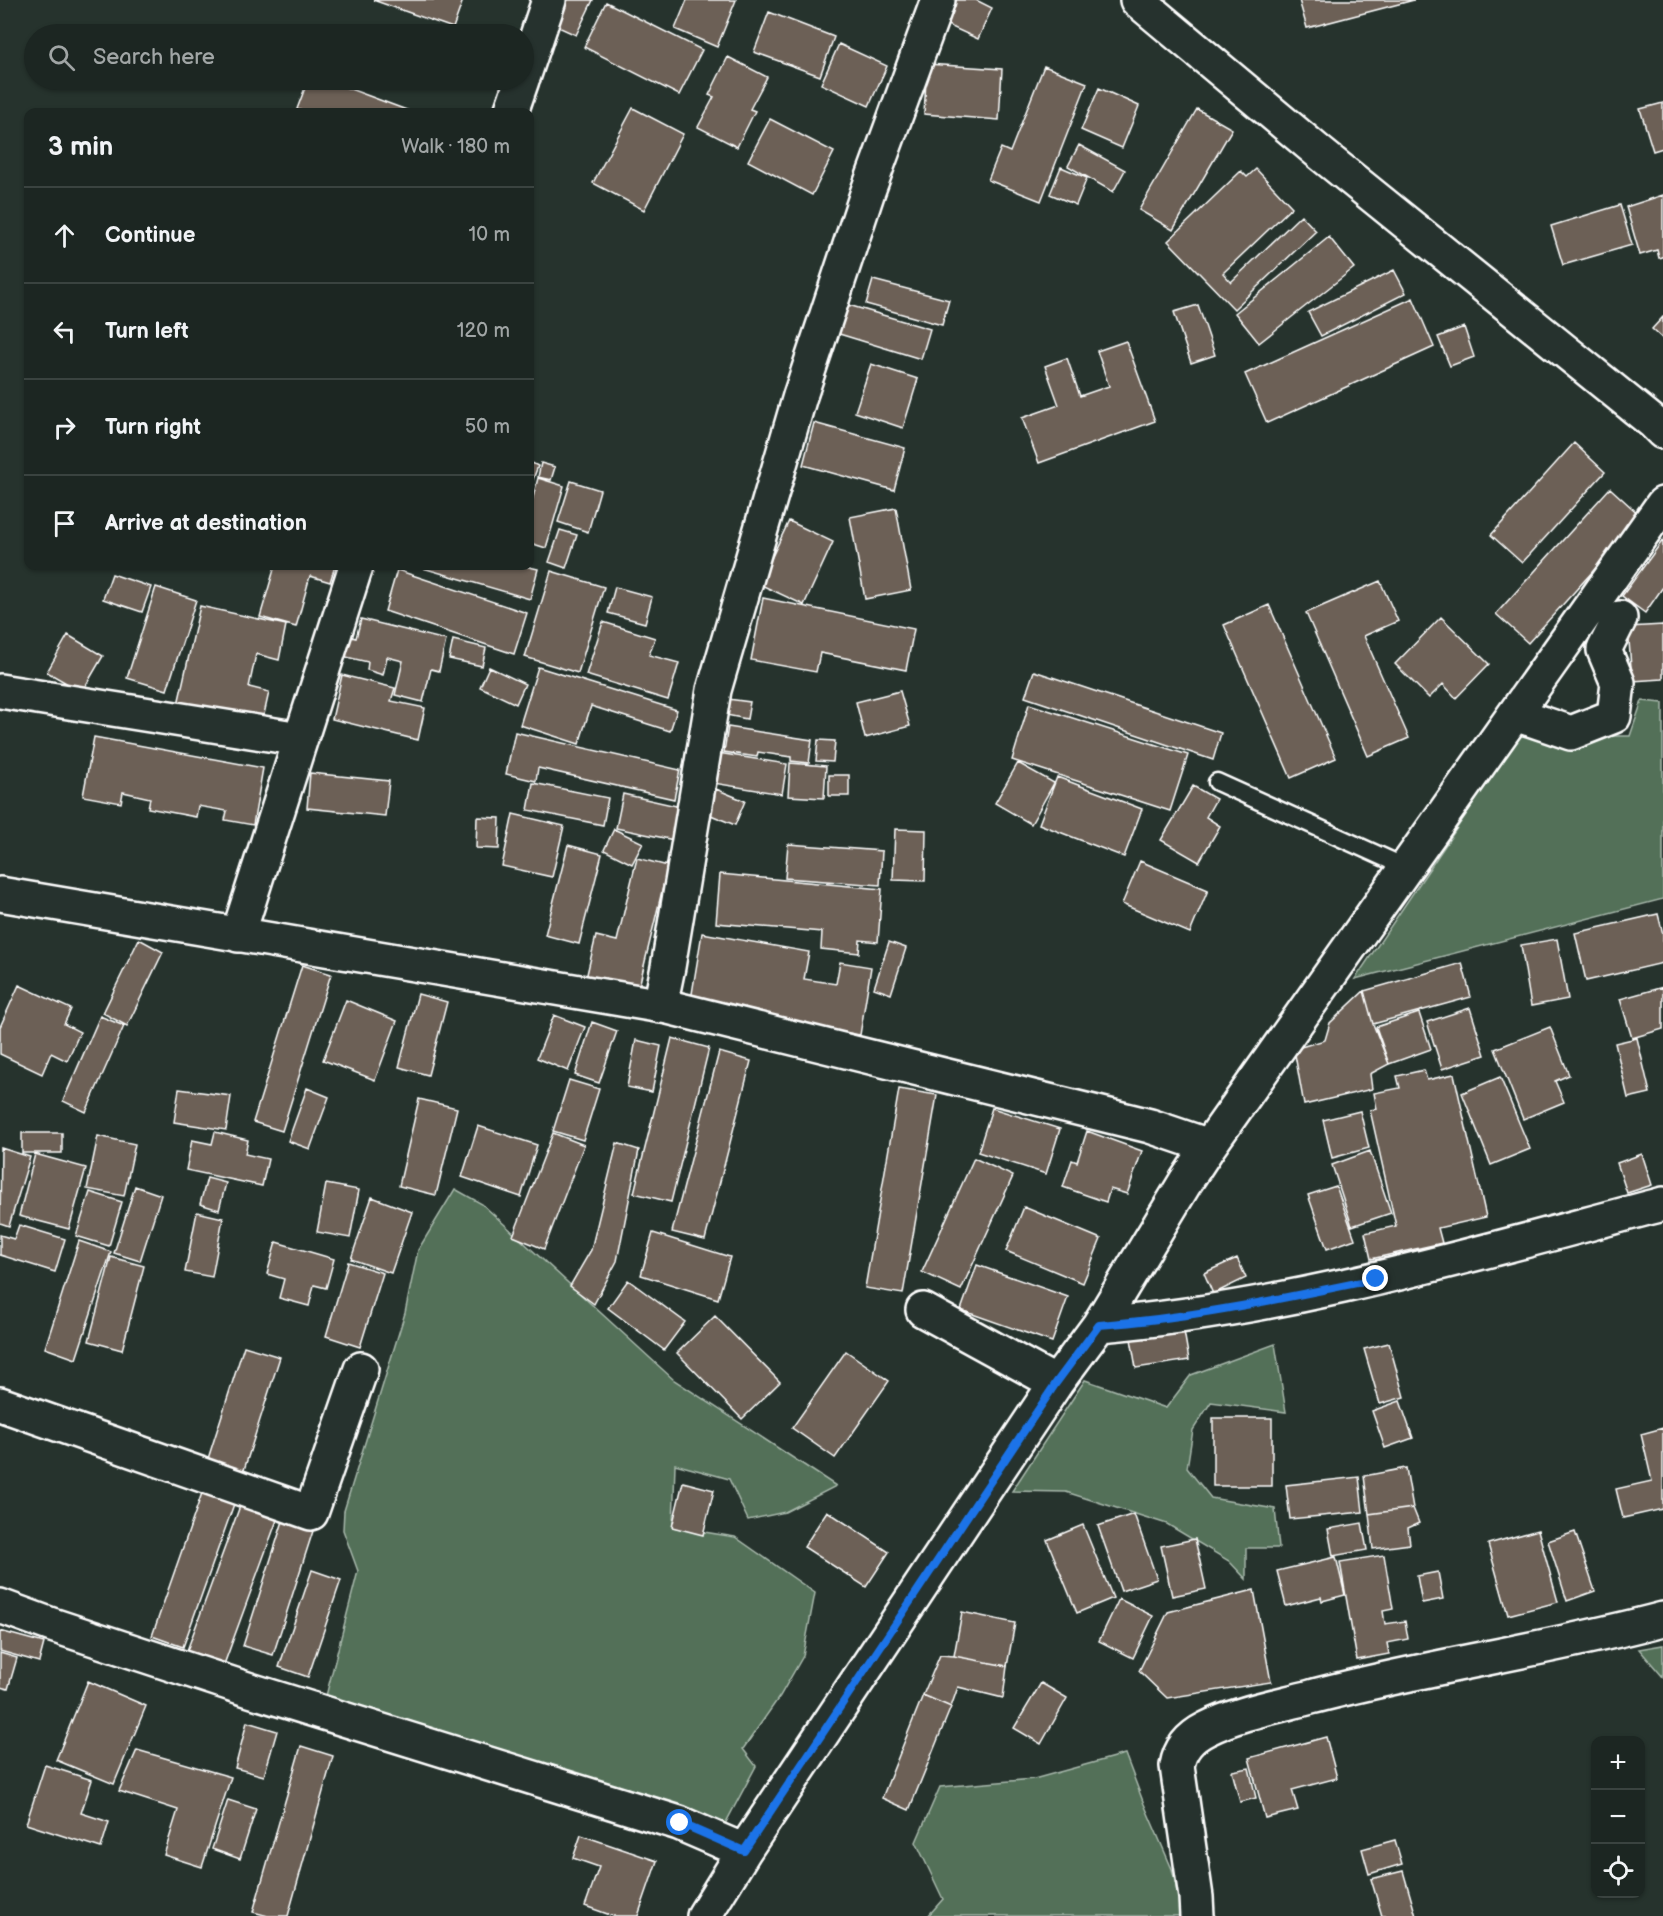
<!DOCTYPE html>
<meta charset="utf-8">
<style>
body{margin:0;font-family:"Balsamiq Sans",sans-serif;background:#252e2a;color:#f1f3f6}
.controls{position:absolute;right:18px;bottom:18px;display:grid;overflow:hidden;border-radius:12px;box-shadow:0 2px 4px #0004}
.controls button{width:54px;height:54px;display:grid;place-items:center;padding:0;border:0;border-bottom:2px solid #3a4340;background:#1c2622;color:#f1f3f6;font:30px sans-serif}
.stop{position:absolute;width:18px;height:18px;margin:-14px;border:4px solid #1a73e8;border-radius:50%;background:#fff}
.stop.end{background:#1a73e8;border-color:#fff;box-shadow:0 2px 6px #0008}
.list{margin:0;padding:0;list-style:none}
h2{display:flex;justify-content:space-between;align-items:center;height:78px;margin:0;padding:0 24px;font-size:26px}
h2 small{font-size:20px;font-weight:400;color:#a0a5a5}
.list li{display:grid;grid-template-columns:39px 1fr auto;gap:18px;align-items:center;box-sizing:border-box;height:96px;padding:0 24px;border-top:2px solid #3a4340}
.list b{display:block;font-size:22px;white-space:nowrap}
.list em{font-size:20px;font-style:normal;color:#a0a5a5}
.icon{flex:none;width:33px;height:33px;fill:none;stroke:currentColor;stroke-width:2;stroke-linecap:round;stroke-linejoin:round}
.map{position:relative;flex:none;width:1663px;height:1916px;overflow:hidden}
.search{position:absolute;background:#1c2622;box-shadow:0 2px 4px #0004;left:24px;top:24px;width:510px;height:66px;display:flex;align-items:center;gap:15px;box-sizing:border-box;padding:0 21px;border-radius:33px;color:#a0a5a5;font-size:22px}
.panel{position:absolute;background:#1c2622;box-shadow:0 2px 4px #0004;left:24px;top:108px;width:510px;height:462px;border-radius:12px}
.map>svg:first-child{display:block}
.green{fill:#527058;stroke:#a8b8ac;stroke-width:1.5}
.building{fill:#6c6156;stroke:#fff;stroke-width:1.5}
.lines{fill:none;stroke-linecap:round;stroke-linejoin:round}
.service-casing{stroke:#fff;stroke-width:21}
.minor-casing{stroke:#fff;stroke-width:38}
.service{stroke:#26332d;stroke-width:16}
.minor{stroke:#26332d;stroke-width:33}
.route{stroke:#1a73e8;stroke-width:8}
</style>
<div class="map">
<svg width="1663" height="1916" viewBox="0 0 1663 1916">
<rect width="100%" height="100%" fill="#26332d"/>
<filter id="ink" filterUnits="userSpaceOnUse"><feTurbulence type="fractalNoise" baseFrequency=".0167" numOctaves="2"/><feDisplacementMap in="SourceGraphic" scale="12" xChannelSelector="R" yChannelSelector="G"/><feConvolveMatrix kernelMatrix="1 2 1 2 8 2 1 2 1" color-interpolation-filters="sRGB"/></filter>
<g filter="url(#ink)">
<path class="green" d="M1642,701l21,2v196l-308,80 164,-243h111z
M455,1189l27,15 192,176 162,106 -51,26 -37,8 -19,-41 -54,-15 -2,63 62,10 80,56 -12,63 -23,40 -37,53 13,17 -32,60 -399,-126 33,-129 -15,-41 1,-19 61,-198 13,-63z
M1275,1344l11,68 -75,-10 -18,28 -6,38 24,30 64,11 4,39h-33v31l-17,-18 -62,-37 -101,-32 -54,-1 73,-111 81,28 25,-33z
M1663,1645v32l-24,-28z
M1125,1754l19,50 28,65 11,47h-255l15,-17 -27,-57 24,-55 94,-8z"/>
<path class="building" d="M373,0h90l-10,28z
M568,0h25l-17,35 -20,-9z
M687,0h49l-19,47 -42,-18z
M954,0h22l16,8 -14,31 -35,-16z
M1299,0h115l-107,28z
M606,2l96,48 -23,45 -95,-48z
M769,12l65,25 -14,39 -66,-24z
M839,44l48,22 -18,40 -48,-22z
M728,57l39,20 -17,32 5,2 -18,36 -39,-20 16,-30 -5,-2z
M927,64l75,5 -3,51 -75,-6z
M1044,66l43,17 -46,118 -53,-21 13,-32 9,4z
M308,80h18l86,32h-107l-8,-3z
M1099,88l40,18 -17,42 -41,-18z
M1663,103v45l-10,3 -13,-42z
M633,108l50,26 -39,76 -51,-27z
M1197,109l35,20 -59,101 -34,-20z
M770,119l64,33 -22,43 -64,-34z
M1079,145l46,25 -12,22 -45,-26z
M1061,167l26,11 -11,27 -26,-11z
M1256,169l36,38 -69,66 8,9 70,-67 15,16 -82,78 -66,-68 73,-70 6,6z
M1663,195v62l-4,1 -2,-8 -17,5 -14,-48z
M1620,205l12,40 -69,20 -12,-39z
M1329,237l25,31 -95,75 -24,-30z
M1394,270l12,23 -85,43 -13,-24z
M873,280l76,20 -7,25 -76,-21z
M1413,298l21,49 -167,76 -22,-49z
M845,304l85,25 -9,30 -85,-26z
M1198,305l17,50 -24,8 -17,-51z
M1663,317v22l-11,-10z
M1464,327l10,30 -24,9 -12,-29z
M1126,341l29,80 -116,42 -17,-45 37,-13 -14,-39 22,-8 13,38 29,-10 -12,-35z
M871,364l47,15 -15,49 -48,-16z
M814,423l91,25 -11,42 -91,-25z
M1574,443l31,29 -83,91 -31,-28z
M530,462l8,4 -8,21z
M541,463l14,4 -4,13 -13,-3z
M538,478l26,8 -18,62 -16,-5v-34z
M571,481l29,9 -12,42 -30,-10z
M1610,488l32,29 -114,126 -32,-29z
M896,508l15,82 -46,9 -15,-82z
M789,521l44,21 -29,63 -45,-21z
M560,530l17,5 -11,33 -17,-6z
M1663,540v47l-18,26 -23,-17z
M275,566h60l-5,16 -20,-6 -14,51 -36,-10z
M416,566h109l13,3 -8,30z
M397,570l130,43 -13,41 -129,-43z
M551,571l53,16 -26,86 -53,-16z
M112,574l39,13 -9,25 -39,-13z
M1380,581l18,40 -34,15 45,102 -41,18 -62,-143z
M156,587l40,13 -29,90 -40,-12z
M615,587l37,10 -7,26 -37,-10z
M763,598l151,31 -8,41 -86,-17 -4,19 -65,-12z
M1269,605l67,153 -45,20 -67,-153z
M200,606l86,19 -7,35 -23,-6 -7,33 20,5 -8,36 -84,-19z
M1441,617l48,47 -33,34 -13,-14 -14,14 -34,-34z
M361,619l85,21 -7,31 -8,-2 -8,33 -28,-7 8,-34 -16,-4 -4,18 -16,-5 1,-8 -26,-6 5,-20 9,2z
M603,622l52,16 -6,17 30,8 -11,37 -82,-25z
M1663,625v54l-31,2 -4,-54z
M68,635l35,21 -21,36 -35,-20z
M453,640l33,8 -4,18 -33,-7z
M489,667l36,17 -9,20 -36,-17z
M538,667l139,43 -7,21 -79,-25 -12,38 -59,-19z
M1034,671l187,62 -8,27 -188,-63z
M342,675l53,13 -4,13 34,7 -7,32 -86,-21z
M900,691l10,35 -45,12 -9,-36z
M728,699l22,3 -3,17 -21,-4z
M1029,704l159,51 -18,56 -158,-51z
M728,727l84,13 -3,23 -18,-2v-4l-33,-5 -1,5 -33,-5z
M515,732l165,38 -6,29 -136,-31 -2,13 -30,-7z
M94,737l169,31 -10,57 -28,-5 2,-9 -29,-5 -2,11 -48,-9 2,-10 -27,-6 -2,11 -38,-7z
M818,740l17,1 -2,21 -17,-1z
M718,753l69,11 -5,30 -69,-11z
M790,763l36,3 -2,32 -36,-2z
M1018,763l36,20 -23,41 -36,-21z
M310,773l79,8 -4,35 -78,-8z
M829,775h20v21h-20z
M1057,777l85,32 -18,48 -85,-33z
M533,783l75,15 -5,27 -75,-15z
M1193,786l23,13 -10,18 14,9 -21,36 -38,-22z
M716,789l29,12 -10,24 -29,-12z
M623,794l58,13 -7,33 -58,-12z
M513,814l51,12 -12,51 -50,-11z
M477,817l23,1 -1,31 -23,-1z
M614,829l29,14 -11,21 -28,-14z
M895,829l31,1 -1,51 -32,-1z
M788,844l94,7 -2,34 -95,-7z
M568,845l34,9 -23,90 -34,-9z
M637,858l31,8 -32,133 -52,-12 12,-51 21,5z
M1140,861l68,29 -18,43 -68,-29z
M720,874l162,15 -4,53 -18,-2 -1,13 -38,-4 1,-17 -106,-9z
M1658,914l5,20v29l-77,18 -11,-48z
M702,933l107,19 -5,27 32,5 4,-22 31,5 -11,68 -170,-29z
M139,939l24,13 -36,74 -24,-13z
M1557,939l11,60 -37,7 -10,-61z
M889,942l17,6 -15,46 -17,-6z
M1462,963l9,34 -98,27 -9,-33z
M302,965l29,9 -49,157 -29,-9z
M19,985l52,24 -7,15 16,8 -13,29 -16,-8 -9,21 -42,-20v-27z
M1663,987v42l-31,9 -12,-39z
M1364,991l9,33 16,40 -19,10 2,15 -68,16 -10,-56 31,-9 5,-17z
M418,994l29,8 -19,73 -29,-8z
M346,1000l51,21 -22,59 -52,-20z
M1470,1008l15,47 -43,14 -15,-47z
M1419,1013l12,36 -42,15 -13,-37z
M554,1015l31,12 -17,44 -31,-13z
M100,1016l24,10 -38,86 -23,-11z
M592,1022l25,9 -18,52 -24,-8z
M1550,1027l19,48 -14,6 9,21 -41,17 -28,-70z
M672,1038l37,10 -38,154 -37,-9z
M1637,1038l13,55 -22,5 -13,-55z
M636,1040l25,6 -9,46 -25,-5z
M719,1052l32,9 -46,179 -33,-8z
M1424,1070l3,10 27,-6 32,143 -48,11 4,15 -71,16 -6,-26 31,-7 -26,-116 7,-1 -3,-16 26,-5 -3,-12z
M1500,1077l30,72 -39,16 -29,-72z
M569,1080l30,9 -16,51 -30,-9z
M307,1088l22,9 -19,52 -22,-8z
M179,1089l52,7 -5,34 -52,-8z
M899,1089l38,6 -34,199 -38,-6z
M419,1099l38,9 -21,87 -37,-9z
M992,1108l68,21 -14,45 -68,-22z
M1360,1111l9,37 -37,10 -9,-38z
M478,1126l59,19 -16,52 -59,-20z
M1087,1131l55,20 -15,43 -17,-5 -4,13 -43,-15 9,-27 5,2z
M215,1132l33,8 -3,14 23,5 -6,27 -76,-16 6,-30 20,4z
M22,1133h40v20h-40z
M553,1133l31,12 -40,104 -31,-13z
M98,1136l37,8 -11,52 -37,-7z
M617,1143l22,7 -22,111 -23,43 -24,-18 21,-36z
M1,1148l29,9 -21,69 -9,-3z
M1370,1151l21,62 -39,13 -20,-61z
M35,1154l51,14 -17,61 -50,-13z
M1642,1154l10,31 -25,8 -10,-30z
M974,1158l39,18 -52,114 -39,-18z
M207,1178l19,5 -7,27 -19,-6z
M326,1184l33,6 -9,48 -33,-6z
M135,1186l26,9 -21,66 -26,-8z
M1336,1186l19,53 -28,10 -19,-54z
M90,1192l32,10 -13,44 -33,-10z
M372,1197l40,15 -21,61 -40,-14z
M1024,1207l77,32 -18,44 -77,-32z
M197,1212l26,6 -11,59 -27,-5z
M19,1225l46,14 -10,33 -55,-17v-20l14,4z
M653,1233l77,24 -12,42 -77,-24z
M79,1241l32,11 -35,107 -31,-11z
M276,1242l58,17 -8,29 -12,-3 -5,21 -30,-8 5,-19 -17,-5z
M111,1257l33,9 -22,84 -33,-9z
M1237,1258l9,20 -33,16 -9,-21z
M348,1262l35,11 -23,74 -34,-11z
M977,1265l91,32 -16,45 -91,-32z
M628,1280l57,42 -21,28 -56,-42z
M715,1316l65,66 -38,37 -65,-66z
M1184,1331l5,29 -53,8 -5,-29z
M1389,1343l15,54 -24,7 -16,-55z
M244,1346l36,11 -38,119 -36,-11z
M846,1351l43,30 -54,77 -43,-30z
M1400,1401l13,37 -28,10 -13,-37z
M1213,1418h59v68h-59z
M1663,1428v81l-40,9 -7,-29 36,-8 -11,-47z
M1406,1468l7,40 -44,6 -5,-38z
M1359,1477l4,35 -73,7 -4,-34z
M683,1482l31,8 -11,45 -31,-8z
M202,1493l32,11 -51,143 -31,-11z
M240,1506l37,14 -55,150 -37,-14z
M1413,1508l6,15 -11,5 2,16 -37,5 -4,-35z
M827,1511l62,41 -23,35 -62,-40z
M1134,1514l23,65 -36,12 -23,-65z
M283,1521l30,10 -40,124 -30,-9z
M1362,1523l5,27 -34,6 -5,-27z
M1083,1525l30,73 -36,15 -30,-73z
M1538,1530l20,72 -50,13 -20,-71z
M1575,1532l20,59 -28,10 -19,-60z
M1195,1539l11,50 -34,7 -11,-50z
M1384,1555l9,54 -10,2 2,13 20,-3 3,18 -21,4 2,11 -32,6 -17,-98z
M1336,1557l9,38 -23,6 -1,-4 -35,9 -9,-35z
M312,1570l29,10 -33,97 -29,-10z
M1438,1572l5,27 -21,4 -5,-27z
M1254,1590l17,92 -104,16 -28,-27 29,-59z
M1119,1599l34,17 -20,42 -34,-17z
M962,1612l53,11 -8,43 -53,-10z
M0,1631l44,12 -5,19 -39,-11z
M0,1653l17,5 -9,31 -8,-2z
M940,1655l14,1 53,10 -4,32 -45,-11 -7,20 -28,-12z
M88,1681l58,25 -32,78 -58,-24z
M1041,1683l26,15 -26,46 -27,-16z
M923,1695l28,12 -42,103 -27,-12z
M247,1722l30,9 -13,45 -29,-8z
M1326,1737l11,41 -45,12 6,20 -33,8 -16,-60z
M301,1746l32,10 -45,160h-20l-15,-4z
M137,1750l94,27 -29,90 -38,-12 14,-45 -59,-19z
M45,1765l47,15 -11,33 28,9 -8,26 -75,-24z
M1249,1768l7,30 -16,4 -8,-31z
M228,1800l28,9 -16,50 -28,-10z
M581,1835l76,26 -19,55h-25l-28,-10 14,-39 -26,-9z
M1395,1840l7,24 -33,10 -7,-25z
M1403,1871l13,45h-34l-11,-37z"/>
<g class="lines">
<defs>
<path id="service" d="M1217,782l190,86"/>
<path id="minor" d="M1137,0l184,154 333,269 9,9
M524,75l25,-75
M511,112l11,-32
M0,691l300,48
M1515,714l56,19 43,-17 4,-33 -14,-33 16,-32
M0,894l668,113 482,119 59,20 -23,35 -87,144 -43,58 -133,-73
M238,935l118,-369
M660,1006l8,-39 46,-277 86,-294 68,-205 70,-191
M1209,1146l454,-642
M1099,1325c192,-16 378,-72 564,-121
M0,1404l311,109 50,-144
M0,1606l52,19 198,65 429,133 65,28 -40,65
M744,1851l312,-468
M1197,1916l-1,-19 -19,-131c3,-18 13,-29 29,-37 31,-16 71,-23 105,-32 116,-31 236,-47 352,-78"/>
</defs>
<use href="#service" class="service-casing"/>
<use href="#minor" class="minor-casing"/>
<use href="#service" class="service"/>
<use href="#minor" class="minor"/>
</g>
</g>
<g class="lines" filter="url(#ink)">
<path class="route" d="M680,1823l64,28 312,-468 43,-58c93,-7 185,-27 277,-46"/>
</g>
</svg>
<div class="controls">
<button>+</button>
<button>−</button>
<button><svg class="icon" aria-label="locate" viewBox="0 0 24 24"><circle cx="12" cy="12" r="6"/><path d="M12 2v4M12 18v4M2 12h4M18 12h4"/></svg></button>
</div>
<div class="stop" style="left:680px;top:1823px"></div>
<div class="stop end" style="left:1376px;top:1279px"></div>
<div class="search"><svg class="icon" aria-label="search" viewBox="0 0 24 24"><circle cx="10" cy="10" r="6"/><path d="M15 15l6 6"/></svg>Search here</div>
<section class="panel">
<h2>3 min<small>Walk · 180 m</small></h2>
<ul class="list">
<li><svg class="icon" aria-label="ahead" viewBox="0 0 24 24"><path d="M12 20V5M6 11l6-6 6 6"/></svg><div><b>Continue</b></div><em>10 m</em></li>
<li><svg class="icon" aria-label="left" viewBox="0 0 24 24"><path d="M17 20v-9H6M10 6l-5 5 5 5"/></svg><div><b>Turn left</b></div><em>120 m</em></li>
<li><svg class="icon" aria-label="right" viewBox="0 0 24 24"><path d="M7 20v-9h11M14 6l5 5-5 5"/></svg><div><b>Turn right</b></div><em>50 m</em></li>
<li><svg class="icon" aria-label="arrive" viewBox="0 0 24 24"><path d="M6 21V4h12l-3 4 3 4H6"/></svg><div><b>Arrive at destination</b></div></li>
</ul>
</section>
</div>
